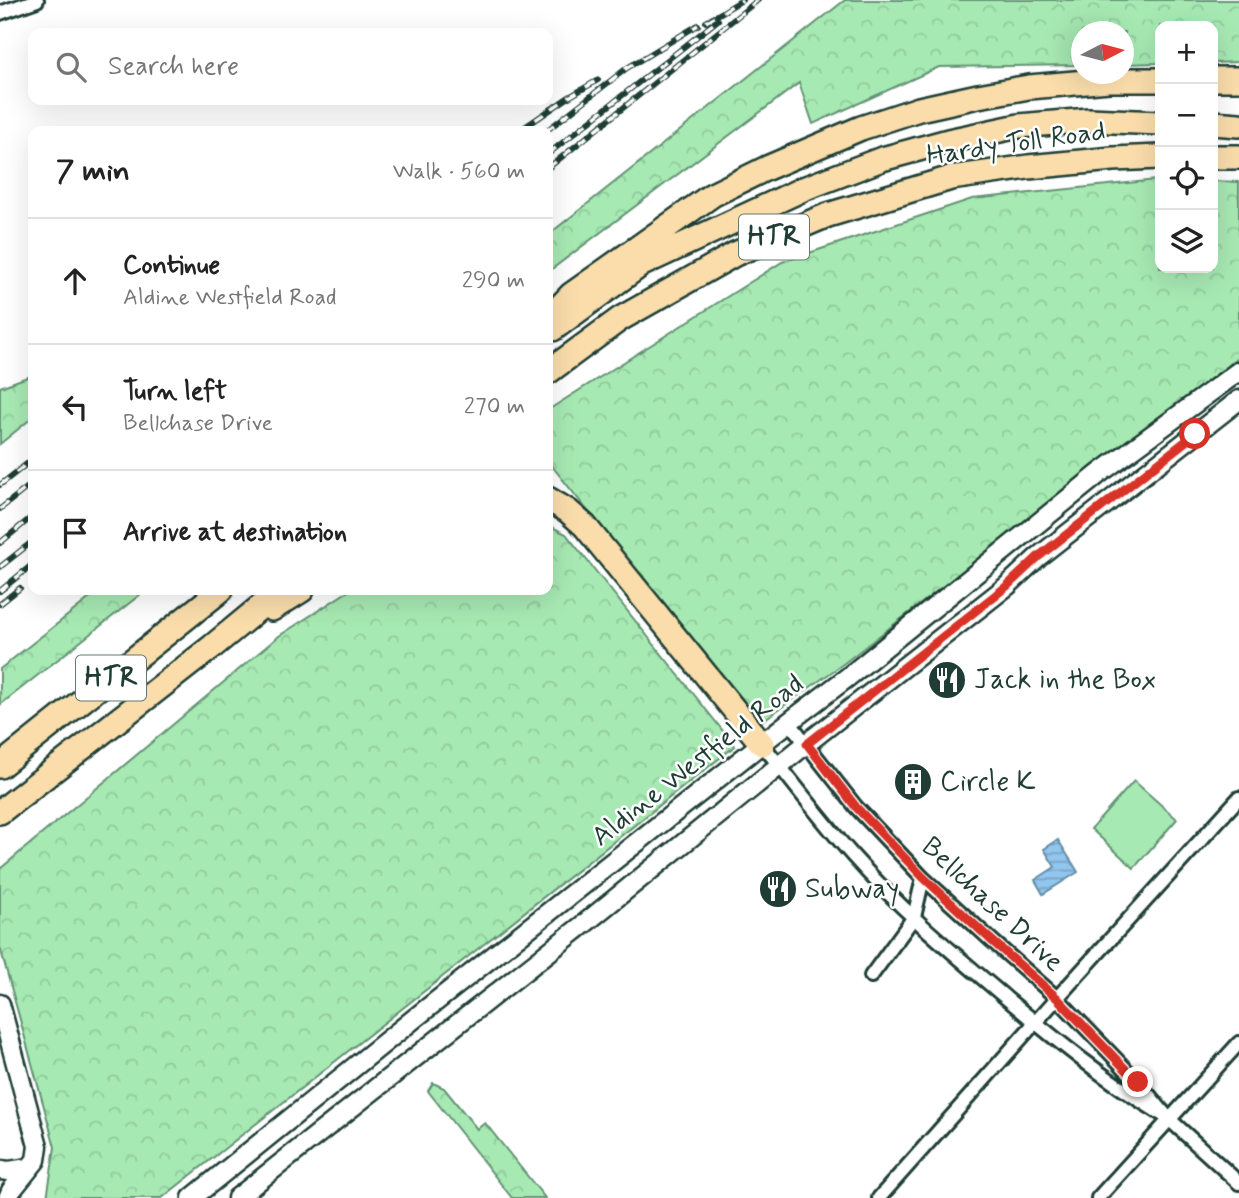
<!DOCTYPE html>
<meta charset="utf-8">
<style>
body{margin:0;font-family:Mynerve,sans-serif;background:#f6f6f6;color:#222}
.controls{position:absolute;right:21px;top:21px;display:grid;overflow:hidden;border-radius:14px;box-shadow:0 7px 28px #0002}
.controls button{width:63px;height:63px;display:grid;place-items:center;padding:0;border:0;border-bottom:2px solid #e0e0e0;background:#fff;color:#222;font:35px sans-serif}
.compass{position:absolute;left:1071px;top:21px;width:63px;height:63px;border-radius:50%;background:#fff;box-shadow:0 7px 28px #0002;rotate:84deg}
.stop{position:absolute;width:21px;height:21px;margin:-16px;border:5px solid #d93025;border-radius:50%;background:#fff}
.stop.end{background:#d93025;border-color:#fff;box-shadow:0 2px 7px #0008}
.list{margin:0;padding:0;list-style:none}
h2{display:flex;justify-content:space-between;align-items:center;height:91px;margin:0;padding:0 28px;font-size:30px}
h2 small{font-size:23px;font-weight:400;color:#767676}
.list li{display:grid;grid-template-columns:46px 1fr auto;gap:21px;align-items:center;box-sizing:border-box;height:126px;padding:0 28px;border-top:2px solid #e0e0e0}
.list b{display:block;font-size:26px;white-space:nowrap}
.list p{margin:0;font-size:23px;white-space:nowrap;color:#767676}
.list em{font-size:23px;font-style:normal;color:#767676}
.icon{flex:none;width:38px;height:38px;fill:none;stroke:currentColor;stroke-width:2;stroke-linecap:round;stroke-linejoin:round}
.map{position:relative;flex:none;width:1239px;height:1198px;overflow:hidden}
.search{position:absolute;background:#fff;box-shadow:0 7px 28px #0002;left:28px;top:28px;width:525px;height:77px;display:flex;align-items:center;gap:18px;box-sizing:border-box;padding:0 24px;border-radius:14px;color:#767676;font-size:26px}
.panel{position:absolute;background:#fff;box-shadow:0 7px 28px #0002;left:28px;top:126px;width:525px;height:469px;border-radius:14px}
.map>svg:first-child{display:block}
.green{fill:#a7e9b3;stroke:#639374;stroke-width:2}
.forest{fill:url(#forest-crowns);stroke:#639374;stroke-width:2}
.water{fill:url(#water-rules);stroke:#648fa4;stroke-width:2}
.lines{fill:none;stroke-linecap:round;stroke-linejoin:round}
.street-casing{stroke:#1f3d34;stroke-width:18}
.secondary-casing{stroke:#1f3d34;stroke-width:23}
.highway-casing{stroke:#1f3d34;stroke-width:28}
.street{stroke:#fff;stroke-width:12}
.secondary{stroke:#fff;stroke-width:18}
.highway{stroke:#faddab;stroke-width:23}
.rail-casing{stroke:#1f3d34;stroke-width:6}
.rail{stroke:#fff;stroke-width:3.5;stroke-dasharray:10;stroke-linecap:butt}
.route{stroke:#d93025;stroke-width:9}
.labels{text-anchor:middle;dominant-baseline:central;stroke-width:5;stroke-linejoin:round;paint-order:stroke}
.shield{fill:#fff;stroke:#627771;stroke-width:2}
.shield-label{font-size:26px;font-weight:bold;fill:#1f3d34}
.street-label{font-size:28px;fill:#1f3d34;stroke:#fff}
.poi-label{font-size:28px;fill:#1f3d34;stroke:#fff;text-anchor:start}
</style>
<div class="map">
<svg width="1239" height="1198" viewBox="0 0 1239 1198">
<defs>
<pattern id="forest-crowns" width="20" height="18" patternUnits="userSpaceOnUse" patternTransform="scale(1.75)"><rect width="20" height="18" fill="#a7e9b3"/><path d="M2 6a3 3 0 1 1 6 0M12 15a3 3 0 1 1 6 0" fill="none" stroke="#8fc99b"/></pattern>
<pattern id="water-rules" width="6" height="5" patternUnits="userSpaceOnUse" patternTransform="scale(1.75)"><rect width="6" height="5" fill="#92c6ef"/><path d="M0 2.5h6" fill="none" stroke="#77a2c2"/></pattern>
</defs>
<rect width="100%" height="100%" fill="#fff"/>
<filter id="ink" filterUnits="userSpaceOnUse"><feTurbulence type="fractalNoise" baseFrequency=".0143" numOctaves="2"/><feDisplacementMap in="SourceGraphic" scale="14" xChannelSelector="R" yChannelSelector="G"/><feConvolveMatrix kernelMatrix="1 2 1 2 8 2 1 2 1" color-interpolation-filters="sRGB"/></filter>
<g filter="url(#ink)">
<path class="green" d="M1134,781l43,38 -43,49 -43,-39z"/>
<path class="forest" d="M845,0h394v62l-26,1v-37h-53v37l-36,1v-32h-42l-1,33 -142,2 -126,57 -14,-41 -251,189v-37z
M1157,180h3v88h53v-87l26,1v175l-396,307 -85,60 -210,-263v-51l234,-148 190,-63z
M33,375v42l-33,27v-57z
M548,525l18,9 169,212 -573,452h-115l8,-51 -55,-200v-78l279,-233 71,-46h198z
M100,590h46l-146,115v-36z
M433,1083l11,5 33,41 8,-6 60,75h-33l-84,-107z"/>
<path class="water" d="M1058,840l20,32 -35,22 -8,-14 20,-13 -11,-18z"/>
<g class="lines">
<defs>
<path id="street" d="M0,13l37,-13
M789,722l67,85 67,71 67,61 67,59 81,84 31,37 70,64
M762,744c30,37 59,76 91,112 46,52 100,97 153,142 49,41 99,82 154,115
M871,976l43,-59 9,-39
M879,1198l178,-200 182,-200
M1098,1198l141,-155"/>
<path id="secondary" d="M0,1004l38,142 -2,14 -25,31 -3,7
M0,1170l9,1 19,-3
M192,1198l223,-180 374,-296 59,-45 252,-204 139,-102
M237,1198l347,-274 222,-180 201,-158 31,-29 201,-157"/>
<path id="highway" d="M1213,79h26
M1213,123l26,2
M1213,157h26
M548,319l23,-24 141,-100 55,-27 94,-40 58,-19 59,-13 51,-9 80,-7h51
M553,329l89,-65 161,-75 79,-30 66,-18 71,-15 70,-6 71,3
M548,372l72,-53 115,-65 93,-39 123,-37 77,-11 85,-8 47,-2
M548,499l20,12 17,15 177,218
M272,609l30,-19
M0,766l221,-176
M0,812l213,-166 68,-56"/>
</defs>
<use href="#street" class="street-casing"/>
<use href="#secondary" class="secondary-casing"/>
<use href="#highway" class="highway-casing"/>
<use href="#street" class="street"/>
<use href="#secondary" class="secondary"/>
<use href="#highway" class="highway"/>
<defs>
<path id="rail" d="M706,22l36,-22
M519,131l50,-34 29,-17
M546,131l81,-63 71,-43
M548,154l170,-134
M548,168l210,-168
M0,485l33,-26
M0,509l33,-26
M0,543l33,-27
M0,567l33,-26
M0,591l33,-27
M0,604l20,-16"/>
</defs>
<use href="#rail" class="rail-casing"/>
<use href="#rail" class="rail"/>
</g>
</g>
<g class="lines" filter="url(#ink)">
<path class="route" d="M1138,1082l-81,-84 -67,-59 -67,-62 -67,-70 -49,-63 200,-158 31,-29 157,-123"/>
</g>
<defs>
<symbol id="restaurant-disc" viewBox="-11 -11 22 22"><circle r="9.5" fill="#1f3d34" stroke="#fff"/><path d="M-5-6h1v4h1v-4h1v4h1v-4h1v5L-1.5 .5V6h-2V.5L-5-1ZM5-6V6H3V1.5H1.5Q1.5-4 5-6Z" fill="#fff"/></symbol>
<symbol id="building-disc" viewBox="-11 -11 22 22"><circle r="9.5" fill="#1f3d34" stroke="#fff"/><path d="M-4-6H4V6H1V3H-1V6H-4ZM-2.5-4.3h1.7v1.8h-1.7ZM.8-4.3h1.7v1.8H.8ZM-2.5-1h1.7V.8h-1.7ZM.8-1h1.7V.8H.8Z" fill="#fff"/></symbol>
</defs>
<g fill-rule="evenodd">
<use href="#restaurant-disc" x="925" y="658" width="44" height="44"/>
<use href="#building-disc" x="891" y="760" width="44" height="44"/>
<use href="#restaurant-disc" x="756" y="867" width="44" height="44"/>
</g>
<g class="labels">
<g class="shield">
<rect x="739" y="214.5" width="70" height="45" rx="5"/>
<rect x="76" y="655.5" width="70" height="45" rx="5"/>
</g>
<g class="shield-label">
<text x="774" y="237">HTR</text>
<text x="111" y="678">HTR</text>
</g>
<g class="street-label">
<text transform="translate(1016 144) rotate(-8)">Hardy Toll Road</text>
<text transform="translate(698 761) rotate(-38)">Aldine Westfield Road</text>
<text transform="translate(992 905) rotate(43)">Bellchase Drive</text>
</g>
<g class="poi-label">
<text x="974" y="680">Jack in the Box</text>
<text x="940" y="782">Circle K</text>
<text x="805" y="889">Subway</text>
</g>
</g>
</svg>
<div class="controls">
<button>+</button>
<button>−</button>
<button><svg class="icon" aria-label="locate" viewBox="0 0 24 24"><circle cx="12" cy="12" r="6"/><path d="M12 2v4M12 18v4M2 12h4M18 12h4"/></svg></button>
<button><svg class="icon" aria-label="layers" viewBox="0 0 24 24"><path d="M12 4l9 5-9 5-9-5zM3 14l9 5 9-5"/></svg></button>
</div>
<svg class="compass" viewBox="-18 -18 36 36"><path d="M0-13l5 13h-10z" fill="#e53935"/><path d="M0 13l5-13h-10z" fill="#767676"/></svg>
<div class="stop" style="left:1195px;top:434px"></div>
<div class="stop end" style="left:1138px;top:1082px"></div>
<div class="search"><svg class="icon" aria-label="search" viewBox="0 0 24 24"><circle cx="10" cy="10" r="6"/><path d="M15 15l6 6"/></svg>Search here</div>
<section class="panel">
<h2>7 min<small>Walk · 560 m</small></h2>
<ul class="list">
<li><svg class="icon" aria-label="ahead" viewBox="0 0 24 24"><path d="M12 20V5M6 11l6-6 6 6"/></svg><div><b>Continue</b><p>Aldine Westfield Road</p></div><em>290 m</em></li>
<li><svg class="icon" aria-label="left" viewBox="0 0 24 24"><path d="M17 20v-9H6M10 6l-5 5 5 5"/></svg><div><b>Turn left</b><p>Bellchase Drive</p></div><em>270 m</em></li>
<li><svg class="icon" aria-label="arrive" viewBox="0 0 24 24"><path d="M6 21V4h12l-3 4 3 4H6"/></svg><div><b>Arrive at destination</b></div></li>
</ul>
</section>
</div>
